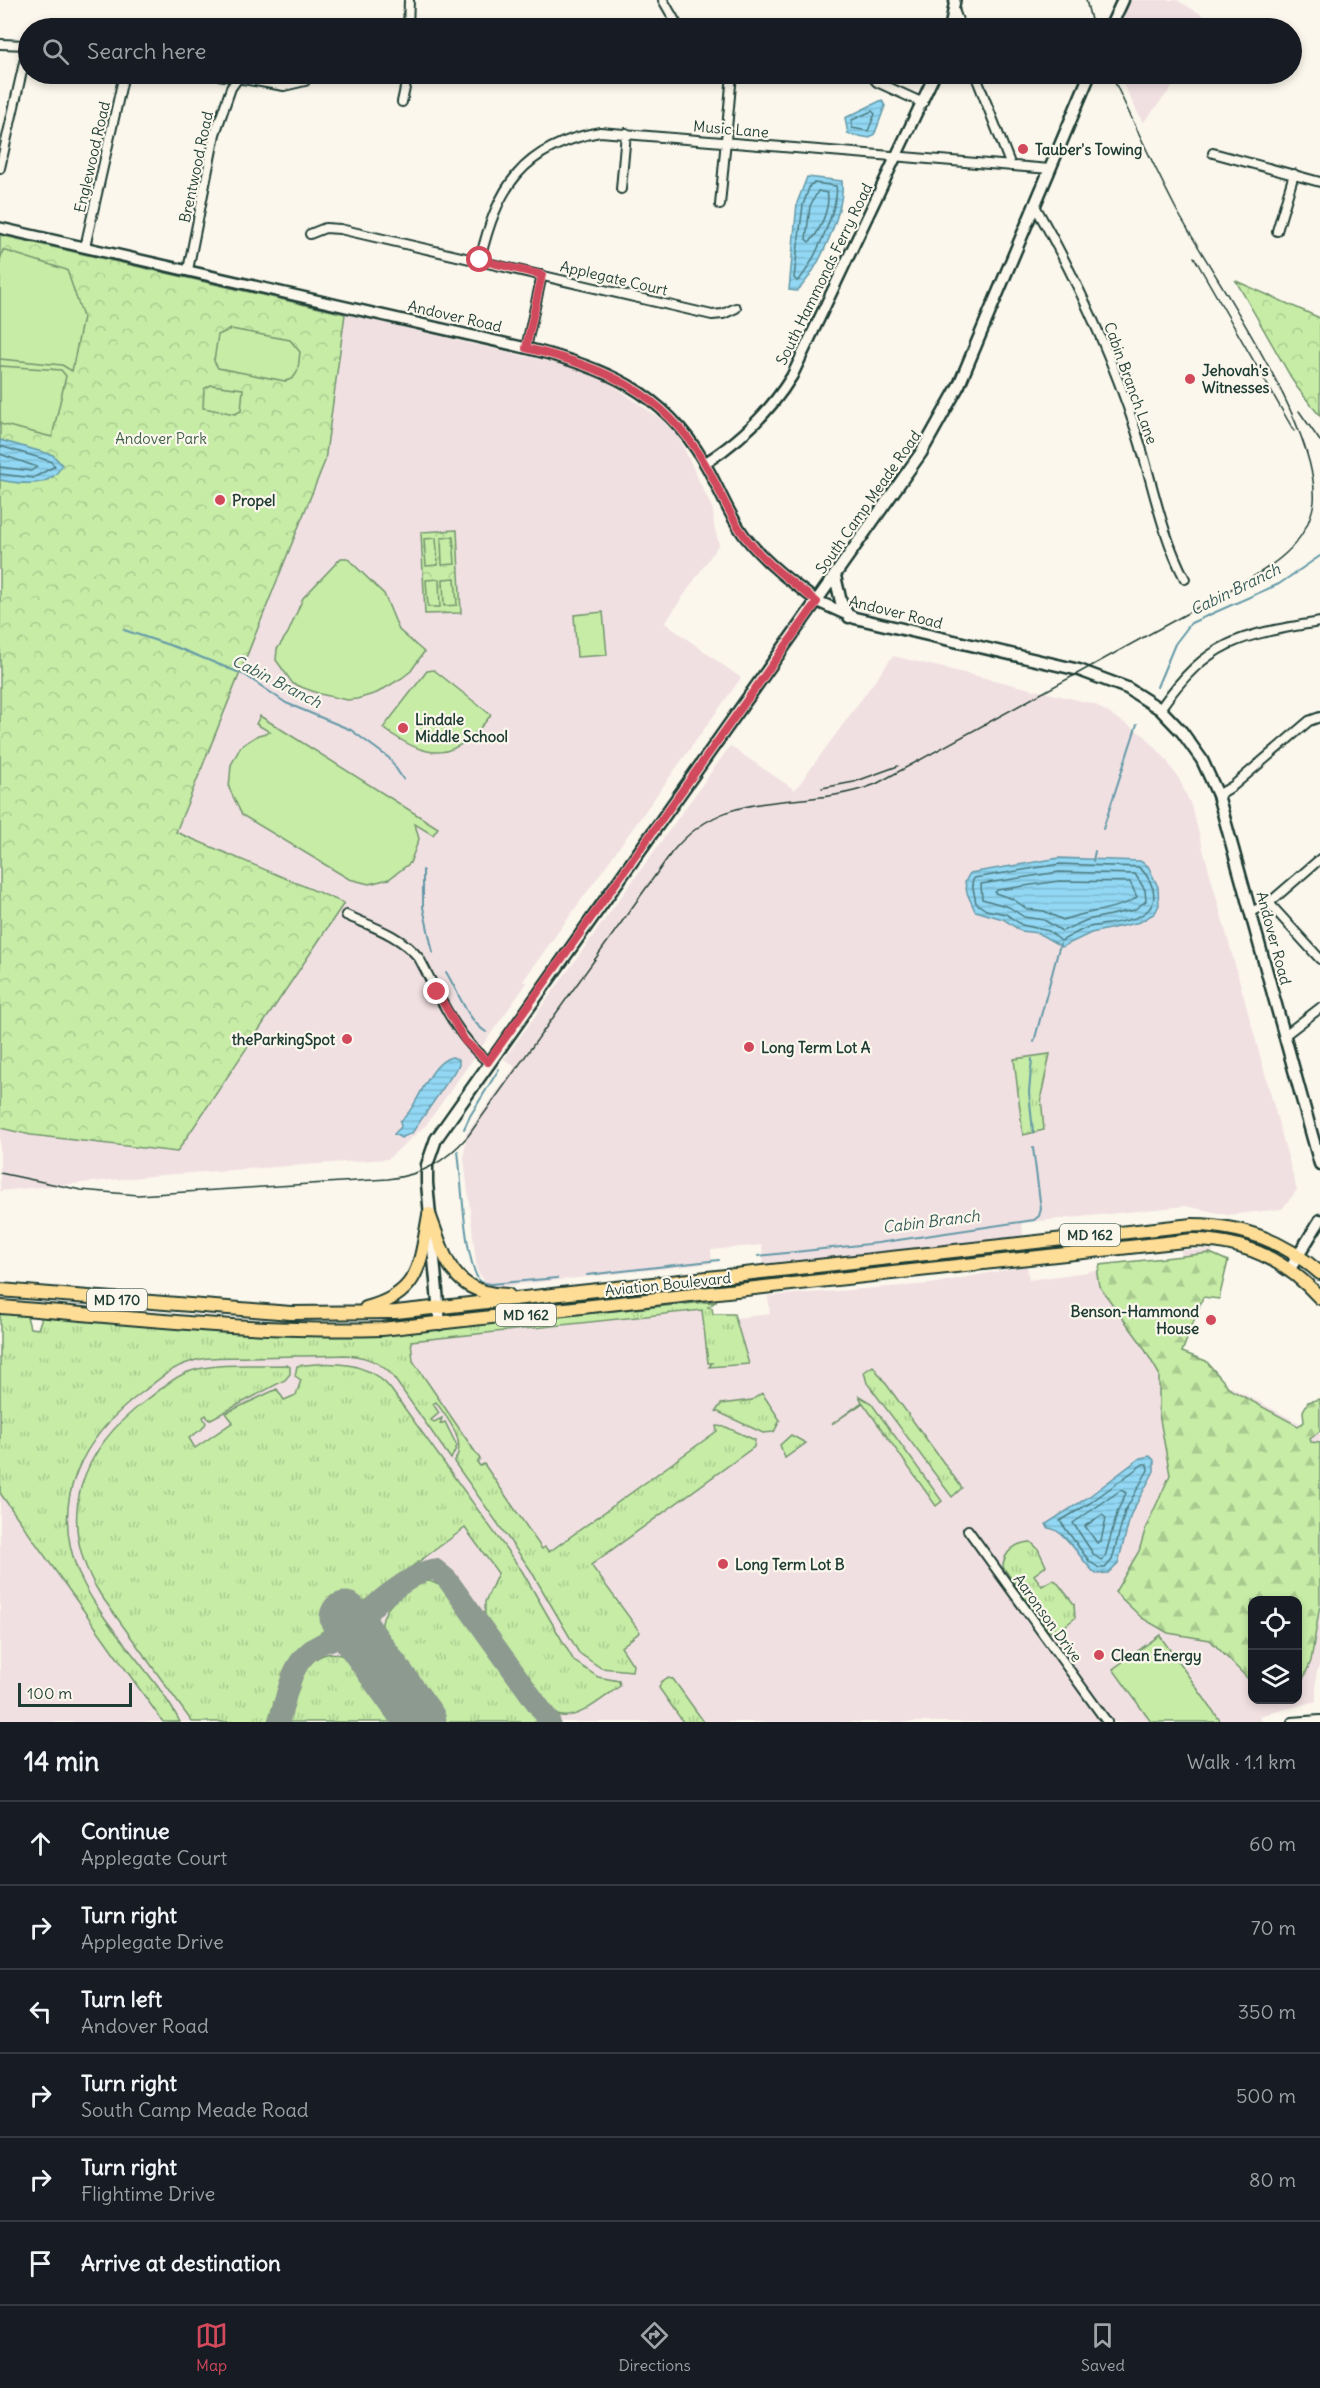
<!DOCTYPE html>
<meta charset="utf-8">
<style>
body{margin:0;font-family:Delius,sans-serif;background:#20242c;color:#f1f3f6}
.controls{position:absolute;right:18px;bottom:18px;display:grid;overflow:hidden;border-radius:12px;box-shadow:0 3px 9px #0003}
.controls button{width:54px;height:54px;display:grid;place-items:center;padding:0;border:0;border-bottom:2px solid #363941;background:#171b24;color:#f1f3f6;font:30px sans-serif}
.scale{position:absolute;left:18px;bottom:15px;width:114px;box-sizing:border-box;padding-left:6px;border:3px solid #1f3d34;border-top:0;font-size:16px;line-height:21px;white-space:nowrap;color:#1f3d34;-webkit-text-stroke:4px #fbf7ec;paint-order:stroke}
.stop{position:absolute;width:18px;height:18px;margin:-14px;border:4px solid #d1495b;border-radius:50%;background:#fff}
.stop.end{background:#d1495b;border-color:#fff;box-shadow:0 2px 6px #0008}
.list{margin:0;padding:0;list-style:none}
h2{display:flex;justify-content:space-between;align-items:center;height:78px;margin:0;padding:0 24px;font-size:26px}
h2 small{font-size:20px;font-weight:400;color:#9ea1a6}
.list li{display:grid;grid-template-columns:39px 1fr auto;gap:18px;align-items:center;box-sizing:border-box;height:84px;padding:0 24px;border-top:2px solid #363941}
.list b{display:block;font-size:22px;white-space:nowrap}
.list p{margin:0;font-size:20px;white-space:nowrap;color:#9ea1a6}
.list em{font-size:20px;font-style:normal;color:#9ea1a6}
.icon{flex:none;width:33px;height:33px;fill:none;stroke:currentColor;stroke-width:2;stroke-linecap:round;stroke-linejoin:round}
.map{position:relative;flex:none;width:1320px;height:1722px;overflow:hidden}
.search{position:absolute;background:#171b24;box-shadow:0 3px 9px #0003;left:18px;right:18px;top:18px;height:66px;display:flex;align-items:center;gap:15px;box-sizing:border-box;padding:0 21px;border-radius:33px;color:#9ea1a6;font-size:22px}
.sheet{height:582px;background:#171b24}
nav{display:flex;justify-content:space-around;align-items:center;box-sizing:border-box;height:84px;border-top:2px solid #363941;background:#171b24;font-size:16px;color:#9ea1a6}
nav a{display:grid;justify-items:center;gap:3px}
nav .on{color:#d1495b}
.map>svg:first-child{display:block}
.built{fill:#f1e0e2;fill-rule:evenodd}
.grass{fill:url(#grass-tufts);stroke:#72946d;stroke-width:1.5}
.forest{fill:url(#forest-firs);stroke:#72946d;stroke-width:1.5}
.park{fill:url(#park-crowns);stroke:#72946d;stroke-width:1.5}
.pitch{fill:#c6eca6;stroke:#72946d;stroke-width:1.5}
.water{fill:url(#water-rules);stroke:#6499a7;stroke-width:1.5}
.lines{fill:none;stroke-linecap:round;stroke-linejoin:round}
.shore{stroke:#4d7b80;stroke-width:1.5}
.stream{stroke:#6499a7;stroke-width:2}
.taxiway{stroke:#8d9a90;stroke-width:21}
.runway{stroke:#8d9a90;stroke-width:51}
.minor-casing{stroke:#1f3d34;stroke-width:12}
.tertiary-casing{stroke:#1f3d34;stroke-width:14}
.secondary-casing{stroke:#1f3d34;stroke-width:15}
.primary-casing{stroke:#1f3d34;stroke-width:16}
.minor{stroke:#fbf7ec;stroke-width:8}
.tertiary{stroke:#fbf7ec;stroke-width:9}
.secondary{stroke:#fbf7ec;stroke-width:10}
.primary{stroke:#fedd96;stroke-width:12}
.tram{stroke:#1f3d34;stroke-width:1.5}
.route{stroke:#d1495b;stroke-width:8}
.poi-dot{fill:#d1495b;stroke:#fbf7ec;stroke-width:2}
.labels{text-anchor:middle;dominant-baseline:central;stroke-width:4.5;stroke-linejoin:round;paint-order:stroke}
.shield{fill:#fbf7ec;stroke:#61756b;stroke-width:1.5}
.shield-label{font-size:14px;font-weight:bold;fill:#1f3d34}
.street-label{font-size:15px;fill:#1f3d34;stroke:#fbf7ec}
.poi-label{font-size:15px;font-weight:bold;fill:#1f3d34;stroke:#fbf7ec;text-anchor:start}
.park-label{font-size:15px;fill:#40604b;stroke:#fbf7ec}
.water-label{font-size:16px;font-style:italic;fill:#365c5a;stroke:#fbf7ec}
</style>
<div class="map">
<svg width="1320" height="1722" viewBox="0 0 1320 1722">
<defs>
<pattern id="grass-tufts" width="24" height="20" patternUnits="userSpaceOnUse" patternTransform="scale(1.5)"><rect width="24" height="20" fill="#c6eca6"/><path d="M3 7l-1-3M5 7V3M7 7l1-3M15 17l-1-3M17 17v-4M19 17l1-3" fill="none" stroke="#aacb90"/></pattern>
<pattern id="forest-firs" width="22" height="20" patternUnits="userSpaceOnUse" patternTransform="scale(1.5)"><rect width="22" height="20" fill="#c6eca6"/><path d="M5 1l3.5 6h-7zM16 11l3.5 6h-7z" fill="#aacb90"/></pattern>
<pattern id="park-crowns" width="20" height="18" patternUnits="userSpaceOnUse" patternTransform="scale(1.5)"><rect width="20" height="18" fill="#c6eca6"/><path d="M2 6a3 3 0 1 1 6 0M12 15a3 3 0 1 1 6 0" fill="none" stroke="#aacb90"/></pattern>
<pattern id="water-rules" width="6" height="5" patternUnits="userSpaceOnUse" patternTransform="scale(1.5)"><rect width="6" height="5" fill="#92d7f3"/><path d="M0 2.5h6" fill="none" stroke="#7db9d1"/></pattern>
</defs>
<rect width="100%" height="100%" fill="#fbf7ec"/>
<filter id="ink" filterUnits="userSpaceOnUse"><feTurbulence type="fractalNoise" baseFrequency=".0167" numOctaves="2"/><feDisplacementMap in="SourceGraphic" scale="12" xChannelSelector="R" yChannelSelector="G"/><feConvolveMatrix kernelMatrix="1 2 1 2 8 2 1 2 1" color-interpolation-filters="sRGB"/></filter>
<g filter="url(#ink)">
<path class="built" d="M1131,0h46l39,23 -4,5h-94z
M1118,74h65l-40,49z
M345,314l239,56 30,16 48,34 17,18 34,72 1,16 5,18 -54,79 76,55 -218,303 4,2 -101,142 -38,34 -226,16 -162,16v-63l31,7 146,17 167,-249 -168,-71 149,-371z
M893,656l201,48 50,31 21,23 14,21 12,26 106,385 -15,19 -54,6 -43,-9 -163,17 1,15 -259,28 -2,-21 -51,5 1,13 -215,24 -9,-2 -11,-14 -13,-113 2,-24 49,-67 -11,-8 226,-313 65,44z
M1181,1250h32l-41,106 148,78v229l-4,12v26l-56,15 2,6h-1262v-396l406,14 297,-32 15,12 52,-6 -2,-18 162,-12 97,-18 2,14 153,-21zM1252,1600h46v100h-46z"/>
<path class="grass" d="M1050,1054l-9,42 3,34 -21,5 -9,-76z
M717,1301l-9,6 4,1 1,6h21l15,50 -40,3 3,-4h-4l-6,-53 -291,31 2,20 67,98 -3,3 3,4 4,-2 58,85 3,-2 4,5 168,-121 -1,-5 10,1 29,13 -1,7 -163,118 49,67 -19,15 12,18 -1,6 -31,-3 -22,-15 -49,-84 -76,-107c14,-21 -6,-42 -18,-60l-3,2 6,9 -8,7 3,2 8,-4 -2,6 5,-2 12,24 -6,13 -60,-85c-14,-14 -28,-18 -47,-19 -32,1 -64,1 -96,2 -19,1 -40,-1 -58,5 -18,5 -32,18 -46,29 -61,45 -97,109 -64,185 24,53 73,94 100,146h-17l-163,-229v-180l27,3 3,12 8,1 4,-12 177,15 142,3z
M287,1365l3,2v7l-5,6 -76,40 -3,-5 -3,2 3,6 -4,6 -13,9 6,10 38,-26 -7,-9 51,-24 7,11 12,-5 5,-15 -6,-4 2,-10c34,-5 70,-5 93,22l132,183 52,90 24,16 21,4 1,5c-16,11 -43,36 -63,29l-72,-99v-14l13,-29 -33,-45 -165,120 -16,23 -16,51h-76l-92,-128c-47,-76 -19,-146 48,-195 13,-10 27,-23 43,-28 29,-9 65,-5 96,-6z
M873,1366l89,122 -10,9 -85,-114 -3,-11z
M762,1393l18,27 -6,12 -11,1 -47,-22 5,-7 31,-4z
M859,1396l12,7 71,98 -6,5 -73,-103 -31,21 30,-22z
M791,1435l15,8 -21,15 -5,-13z
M1031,1542l7,7 8,17 -12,9 8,11 10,-6 4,1 18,23 1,14 -19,15 -8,-2 -45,-64c0,-15 14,-25 28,-25z
M430,1581l11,5 98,136h-96c-14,-19 -59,-72 -61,-93 -1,-13 6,-23 16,-31 10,-7 20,-17 32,-17z
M331,1653c33,3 52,45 69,69h-113c8,-27 12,-64 44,-69z
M667,1678l6,1 31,43h-21l-24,-34 2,-6z"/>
<path class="forest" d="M1210,1253l18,8 -9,38 -16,-2 -21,55 24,9 25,29 67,36 6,-4 -1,-11 5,-9 12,-3v32l-10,8 1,3 9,1v162l-9,56 -13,30v-91h-46v83l-42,-43 -42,-7 -26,-15 -27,-26 24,-41 7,-24 24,-52 -11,-61v-40l-18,-31 -42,-57 -2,-12 3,-9z"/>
<path class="park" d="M0,235l345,79 -20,147 -149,371 168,71 -167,249 -146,-17 -31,-7z
M1236,281l84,37v98l-24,-30z
M457,530l4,83 -36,1 -4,-82z"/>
<path class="pitch" d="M3,250l64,20 16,47 -11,54 -10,-6 -62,-6v-99z
M231,329l59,11 10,12c-2,13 0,27 -15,29l-67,-13 -4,-7 4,-26z
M0,366l61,4 5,6 -14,61 -52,-13z
M211,385l32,4 -2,22 -6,3 -32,-6 1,-19z
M453,537l2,27 -13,1 -1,-27z
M436,538l2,27 -12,1 -2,-27z
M341,558h6l37,36 15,36 25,22 -13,19 -9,7 -25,15 -20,6 -10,1 -27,-6 -27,-10 -17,-24 1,-11 11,-16 15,-35z
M455,578l2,27 -13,1 -1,-27z
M439,579l1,28h-12l-2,-27z
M603,612l4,43 -30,2 -3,-42z
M434,670l57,45c-37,47 -61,47 -108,13l44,-57z
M260,716l178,112 -5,7 -18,-11 4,15 -9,24 -21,16 -20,5 -20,-5 -107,-64 -13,-27 2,-23 10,-19 17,-11 12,-3 -14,-8z
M1160,1635v1l61,86h-70l-38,-53z"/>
<path class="water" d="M882,100l3,6 -10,27 -5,5 -22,-4 -3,-16z
M807,177l35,4c3,29 -23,89 -45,110l-8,-1 8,-87z
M0,440l53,15 9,10c-11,24 -42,19 -62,15z
M1059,858l81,3 8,5 10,21 1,18 -4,8 -15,9 -49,11 -29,14 -24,-14 -17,-2 -18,-12 -28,-8 -8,-18 -2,-11 5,-9z
M452,1057l7,3v5l-47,68 -11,5 -7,-4 7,-7 -1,-6c17,-10 28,-59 52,-64z
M1150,1456l4,4v11l-23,43 -13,49 -10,10 -12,1c-15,-12 -30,-45 -48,-46l-2,-4 41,-26 53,-40z"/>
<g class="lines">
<path class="shore" d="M872,111l3,3 -7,17 -16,-3v-8z
M814,183l22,3c5,16 -26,87 -39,95l-3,-3 9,-73 7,-20z
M818,191l9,2c4,12 -8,42 -18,49l-3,-3 4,-33z
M0,446l50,15 5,5 -22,12 -33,-4
M0,454l37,13 -6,4 -31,-4
M1060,864l78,3c8,5 12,13 15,22 8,34 -42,33 -63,38 -11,3 -19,9 -29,14l-12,-10 -27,-6 -16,-11 -20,-4 -10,-7 -4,-20 2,-5z
M1059,872l76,2 10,16 1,11 -12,9 -47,10 -25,11 -18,-11 -20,-3 -15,-10 -27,-8 -1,-15z
M1059,881l71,1 7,15c-14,12 -54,15 -74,23l-19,-9 -17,-2 -14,-10 -18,-6 2,-3z
M1143,1464h4l1,6 -23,41 -13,49 -7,8h-6l-10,-7 -29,-40 30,-18z
M1121,1490l5,3 -8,17 -13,47 -4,3 -7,-5 -21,-32z
M1102,1515l4,3 -5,23 -4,2 -12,-17z"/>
<path class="stream" d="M124,630l54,18 67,27 41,28 65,27 38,28 14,21
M1157,687l18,-43 16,-21 88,-39 41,-28
M1103,829l34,-105
M1093,861l2,-10
M423,870v37l10,46
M446,972c12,19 21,48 40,60
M1034,1042l26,-98
M1032,1059l-3,33 4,40
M464,1129l6,-13 29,-47
M458,1151c4,31 6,109 22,131l11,2 66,-6
M758,1256l120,-13 156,-23 5,-4 2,-7 -8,-61
M587,1275l132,-15"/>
<path class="taxiway" d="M365,1645c-2,-11 -1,-23 4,-33 9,-13 51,-43 66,-43l12,10 103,143
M279,1722c5,-16 8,-34 15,-50 13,-28 44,-42 71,-27"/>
<path class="runway" d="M345,1617l76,105"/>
<defs>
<path id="minor" d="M663,0l16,28
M954,10l7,18
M267,28l2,-3
M408,28l1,-28
M0,44l28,1
M213,74l71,12 21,-5
M870,74l7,8 46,21
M975,74l36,92
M402,102l6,-28
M1213,153l107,29
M0,168l28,-123
M621,189l5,-56
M1034,204c41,72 75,145 101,224 17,50 25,104 50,151
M720,205l12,-131
M1277,231l17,-57
M310,234l15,-6 15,1 372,86 11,-1 13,-6
M85,247l39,-173
M480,260c17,-72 42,-114 120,-128l450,37
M188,270l27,-136 16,-46 10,-14
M526,348l16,-73
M1160,709c48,-69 80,-74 160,-87
M1218,795l15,-9 76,-65 11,-4
M1269,903l51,56
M1251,912l18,-9 51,-44
M346,915c27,12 54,20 73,43 20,37 36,77 69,104
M1285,1035l35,-27
M968,1530l139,192
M1292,1722l28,-2"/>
<path id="tertiary" d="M950,28l5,-28
M0,228l526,120c75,18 138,43 178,114 15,25 24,53 42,76 20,25 45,44 71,63
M705,463c36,-23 65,-51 87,-87l143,-302"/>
<path id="secondary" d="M1110,28l13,-28
M835,576l6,26 8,15
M817,601l38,17 224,52 48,18 33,21 22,23 20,28 16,35 102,369
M1290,1269l30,-49
M440,1324l-13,-141v-18l9,-26 485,-686 38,-68 131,-311"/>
<path id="primary" d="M429,1214c17,45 22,80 79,81
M0,1290l291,23 105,-1 796,-87c49,0 92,16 128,48
M0,1307c127,10 255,26 382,22l811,-89c51,0 93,20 127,58
M366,1308c54,-14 54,-44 63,-93"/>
</defs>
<use href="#minor" class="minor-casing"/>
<use href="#tertiary" class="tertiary-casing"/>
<use href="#secondary" class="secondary-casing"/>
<use href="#primary" class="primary-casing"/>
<use href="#minor" class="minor"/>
<use href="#tertiary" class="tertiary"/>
<use href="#secondary" class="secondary"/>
<use href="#primary" class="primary"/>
<path class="tram" d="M1086,0l7,28
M1194,257l100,174
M1299,411l21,30
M822,788l32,-6 44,-16
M0,1173l81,17 57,5 250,-16c34,-4 57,-17 80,-43l204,-284c57,-70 130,-39 204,-68l361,-198c35,-20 70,-40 77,-84 6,-75 -100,-224 -138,-293 -23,-44 -44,-90 -65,-135"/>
</g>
</g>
<g class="lines" filter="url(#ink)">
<path class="route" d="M437,992l28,49 23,21 329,-460c-25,-20 -51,-38 -71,-64 -18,-23 -27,-51 -42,-76 -41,-71 -103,-96 -178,-114l16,-73 -62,-15"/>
</g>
<g class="poi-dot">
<circle cx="1023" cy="149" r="6"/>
<circle cx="1190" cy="379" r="6"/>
<circle cx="220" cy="500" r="6"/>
<circle cx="403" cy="728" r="6"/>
<circle cx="347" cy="1039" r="6"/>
<circle cx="749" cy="1047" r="6"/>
<circle cx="1211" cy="1320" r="6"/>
<circle cx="723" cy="1564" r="6"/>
<circle cx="1099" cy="1655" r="6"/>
</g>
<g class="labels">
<g class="shield">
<rect x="1060" y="1224" width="60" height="22" rx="4.5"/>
<rect x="87" y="1289" width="60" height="22" rx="4.5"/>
<rect x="496" y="1304" width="60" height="22" rx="4.5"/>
</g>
<g class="shield-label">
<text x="1090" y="1235">MD 162</text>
<text x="117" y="1300">MD 170</text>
<text x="526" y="1315">MD 162</text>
</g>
<g class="street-label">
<text transform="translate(731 129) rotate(5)">Music Lane</text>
<text transform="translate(92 157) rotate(-77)">Englewood Road</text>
<text transform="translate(196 167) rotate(-78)">Brentwood Road</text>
<text transform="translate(824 274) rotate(-64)">South Hammonds Ferry Road</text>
<text transform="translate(614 278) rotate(13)">Applegate Court</text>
<text transform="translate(455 316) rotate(13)">Andover Road</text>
<text transform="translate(1131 383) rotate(70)">Cabin Branch Lane</text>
<text transform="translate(868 502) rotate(-55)">South Camp Meade Road</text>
<text transform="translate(896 612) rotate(14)">Andover Road</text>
<text transform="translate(1274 938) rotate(75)">Andover Road</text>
<text transform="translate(668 1284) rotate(-6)">Aviation Boulevard</text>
<text transform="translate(1048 1618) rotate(54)">Aaronson Drive</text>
</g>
<g class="poi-label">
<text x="1035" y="149">Tauber's Towing</text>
<text x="1202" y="370">Jehovah's<tspan x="1202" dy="17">Witnesses</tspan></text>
<text x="232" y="500">Propel</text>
<text x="415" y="719">Lindale<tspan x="415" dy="17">Middle School</tspan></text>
<text x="335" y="1039" text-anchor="end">theParkingSpot</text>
<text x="761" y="1047">Long Term Lot A</text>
<text x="1199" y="1311" text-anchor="end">Benson-Hammond<tspan x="1199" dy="17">House</tspan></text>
<text x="735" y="1564">Long Term Lot B</text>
<text x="1111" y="1655">Clean Energy</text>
</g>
<g class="park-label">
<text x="161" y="438">Andover Park</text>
</g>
<g class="water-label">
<text transform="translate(1235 589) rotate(-26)">Cabin Branch</text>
<text transform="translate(277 681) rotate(27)">Cabin Branch</text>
<text transform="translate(931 1221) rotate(-7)">Cabin Branch</text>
</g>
</g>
</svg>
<div class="controls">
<button><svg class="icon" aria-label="locate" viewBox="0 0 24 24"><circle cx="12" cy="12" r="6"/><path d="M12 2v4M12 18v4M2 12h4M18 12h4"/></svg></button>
<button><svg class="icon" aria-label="layers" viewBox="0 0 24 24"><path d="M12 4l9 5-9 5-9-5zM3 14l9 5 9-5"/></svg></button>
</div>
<div class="scale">100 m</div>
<div class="stop" style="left:480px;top:260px"></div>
<div class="stop end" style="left:437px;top:992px"></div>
<div class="search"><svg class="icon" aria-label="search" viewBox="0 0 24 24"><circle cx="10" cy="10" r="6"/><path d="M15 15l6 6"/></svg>Search here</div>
</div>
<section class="sheet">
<h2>14 min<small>Walk · 1.1 km</small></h2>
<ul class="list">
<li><svg class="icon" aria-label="ahead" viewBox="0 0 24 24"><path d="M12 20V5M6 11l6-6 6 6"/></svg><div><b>Continue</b><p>Applegate Court</p></div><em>60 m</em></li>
<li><svg class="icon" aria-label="right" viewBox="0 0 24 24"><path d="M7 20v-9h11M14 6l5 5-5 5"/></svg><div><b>Turn right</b><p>Applegate Drive</p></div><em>70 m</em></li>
<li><svg class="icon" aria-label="left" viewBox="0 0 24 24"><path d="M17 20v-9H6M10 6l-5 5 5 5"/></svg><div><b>Turn left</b><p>Andover Road</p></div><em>350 m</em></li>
<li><svg class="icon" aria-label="right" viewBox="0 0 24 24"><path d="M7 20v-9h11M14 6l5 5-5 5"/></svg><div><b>Turn right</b><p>South Camp Meade Road</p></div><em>500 m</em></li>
<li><svg class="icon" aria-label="right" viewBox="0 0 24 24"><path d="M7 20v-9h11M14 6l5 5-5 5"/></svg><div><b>Turn right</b><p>Flightime Drive</p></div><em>80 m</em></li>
<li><svg class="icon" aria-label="arrive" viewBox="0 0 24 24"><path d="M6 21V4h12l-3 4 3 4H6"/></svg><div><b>Arrive at destination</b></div></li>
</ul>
</section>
<nav>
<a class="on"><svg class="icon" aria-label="map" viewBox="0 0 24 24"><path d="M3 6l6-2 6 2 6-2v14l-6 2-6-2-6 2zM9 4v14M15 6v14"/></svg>Map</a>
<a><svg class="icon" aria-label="directions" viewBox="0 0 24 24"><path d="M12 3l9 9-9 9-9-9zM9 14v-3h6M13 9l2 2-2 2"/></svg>Directions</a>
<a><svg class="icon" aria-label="saved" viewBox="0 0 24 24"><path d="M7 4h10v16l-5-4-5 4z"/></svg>Saved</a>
</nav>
